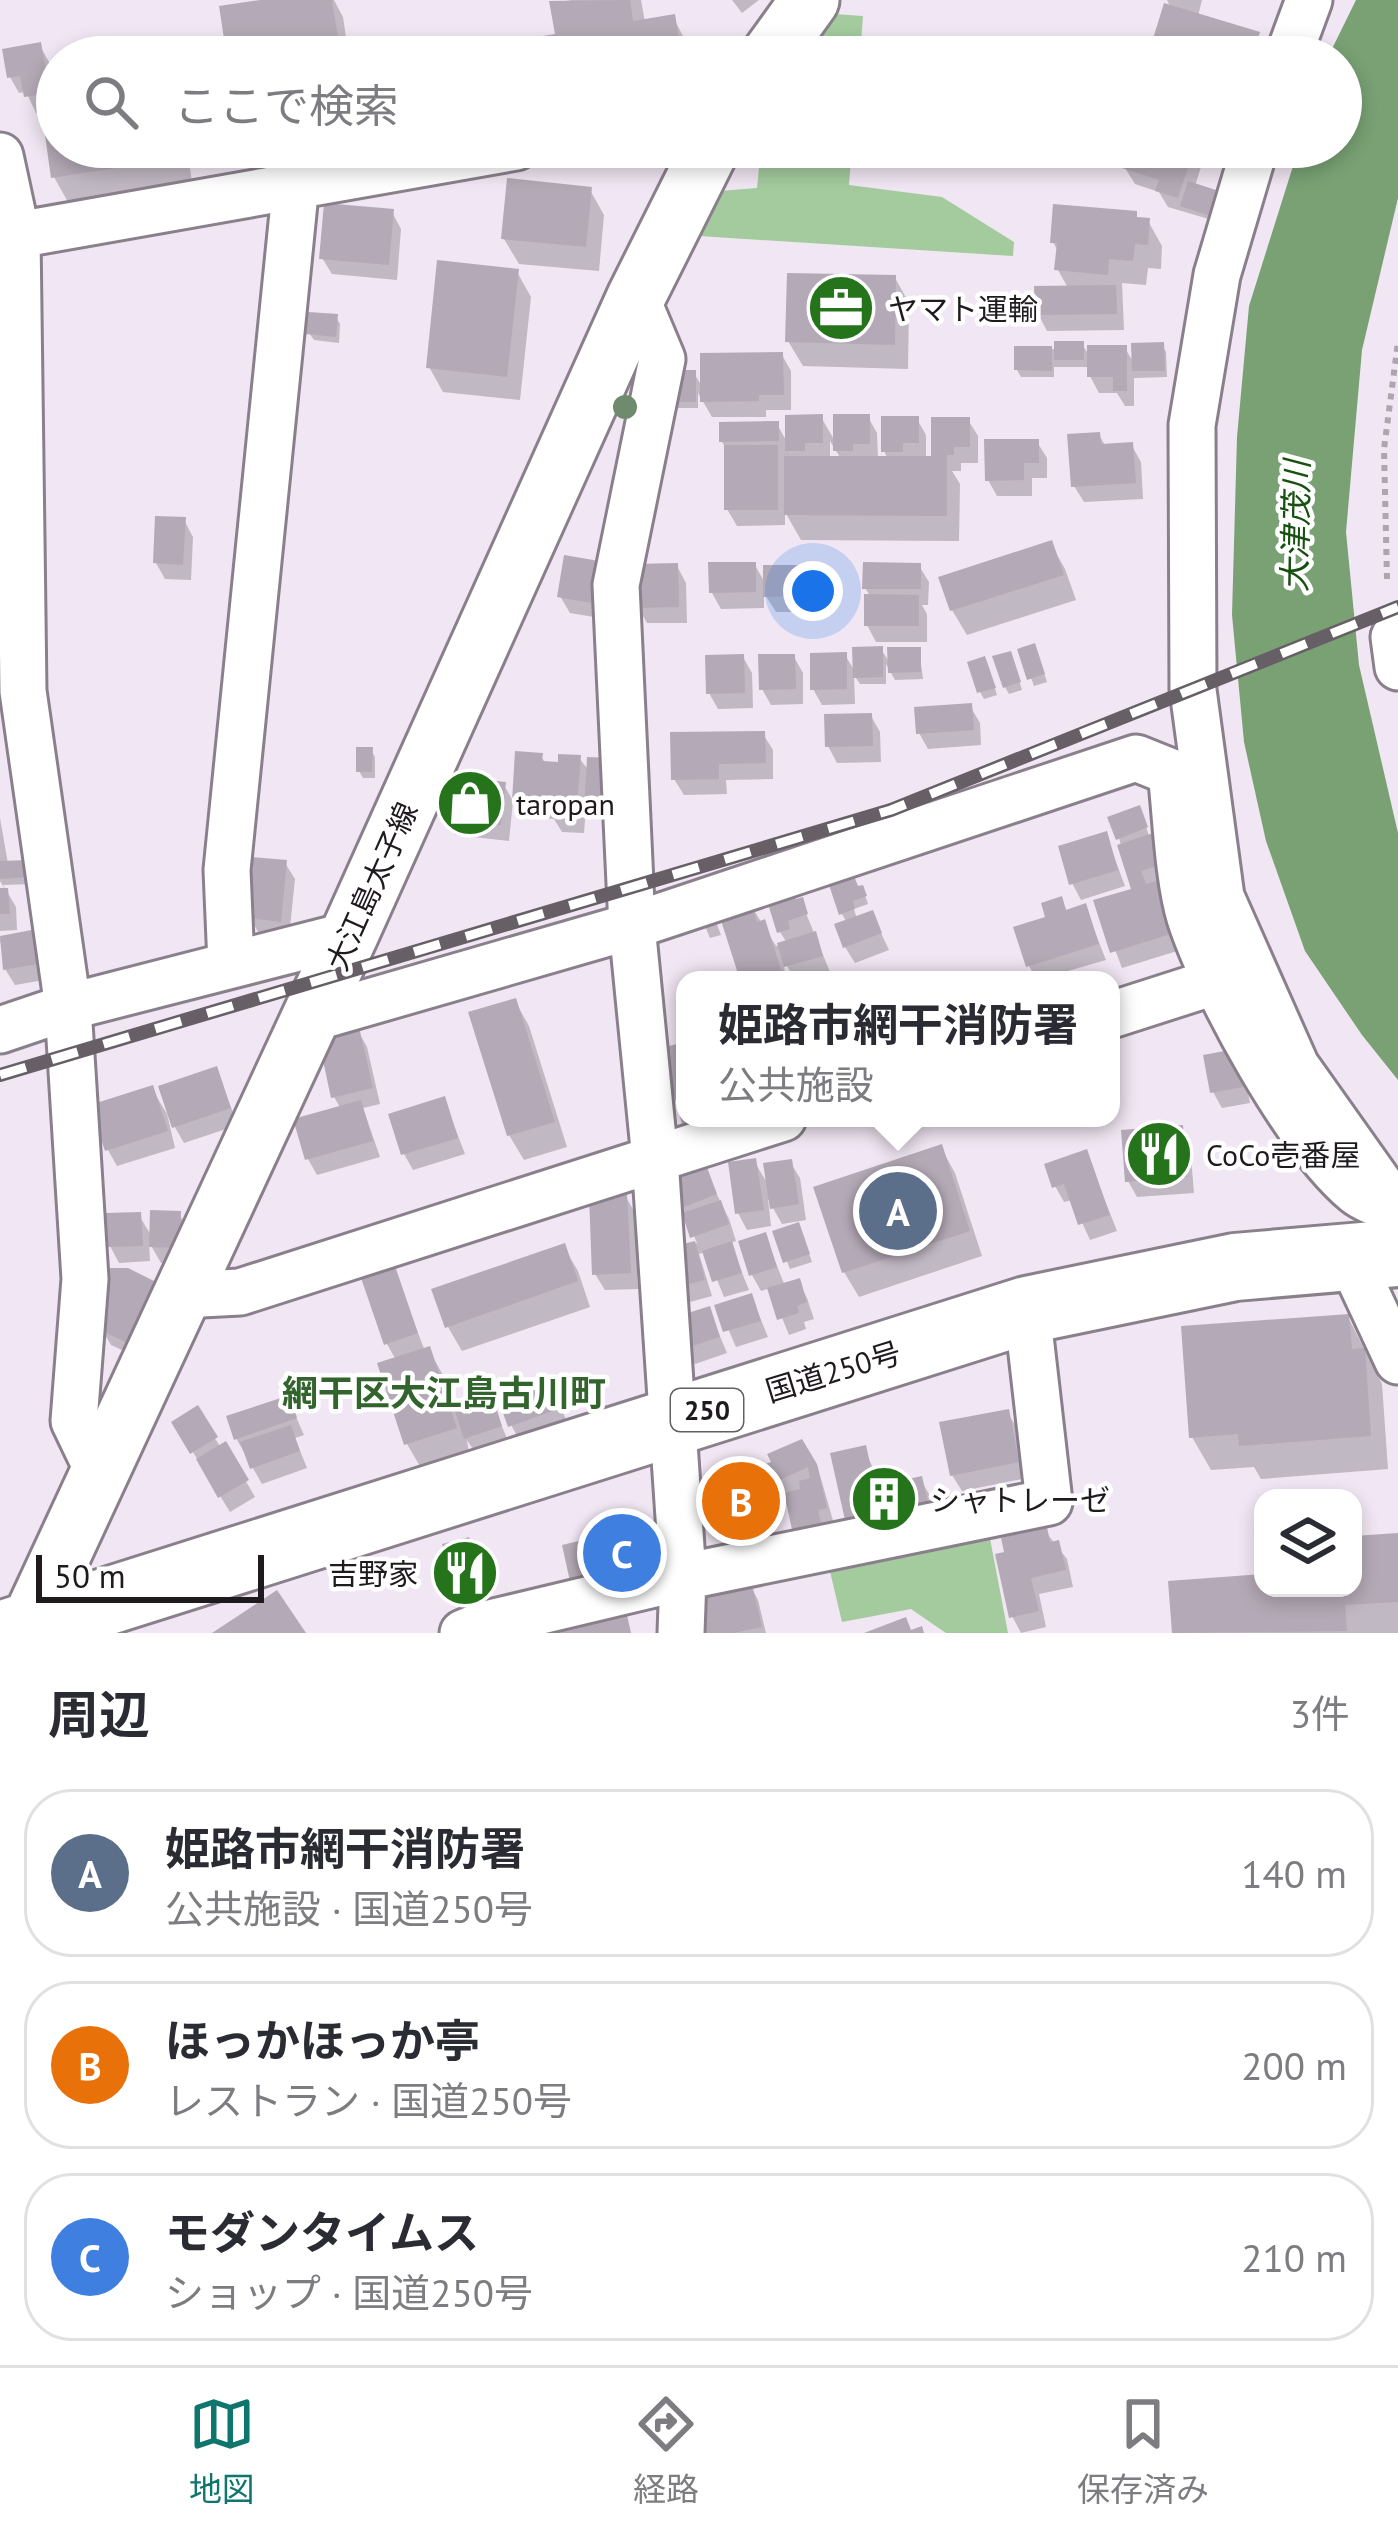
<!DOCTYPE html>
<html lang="ja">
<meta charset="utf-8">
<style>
body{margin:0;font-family:"PT Sans","Noto Sans JP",sans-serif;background:#f2f2f3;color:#2b2b33}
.controls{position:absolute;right:36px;bottom:36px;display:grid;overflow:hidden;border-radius:24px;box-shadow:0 6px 18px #0003}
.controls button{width:108px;height:108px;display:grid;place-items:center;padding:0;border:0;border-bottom:3px solid #e1e1e2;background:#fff;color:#2b2b33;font:60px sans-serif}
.scale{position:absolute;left:36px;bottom:30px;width:228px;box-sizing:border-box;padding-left:12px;border:6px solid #1e1a1e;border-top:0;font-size:33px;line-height:42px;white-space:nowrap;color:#1e1a1e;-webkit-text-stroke:9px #fff;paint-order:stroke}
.you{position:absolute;left:813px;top:591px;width:42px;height:42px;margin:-30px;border:9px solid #fff;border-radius:50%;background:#1a73e8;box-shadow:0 0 0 18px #1a73e833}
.badge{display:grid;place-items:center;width:78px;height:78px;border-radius:50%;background:#0f766e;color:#fff;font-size:39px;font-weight:700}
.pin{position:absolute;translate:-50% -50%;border:6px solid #fff;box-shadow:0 3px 12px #0006}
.popup{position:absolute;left:676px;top:971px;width:444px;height:156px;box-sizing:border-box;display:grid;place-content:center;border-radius:24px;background:#fff;filter:drop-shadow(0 3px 9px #0005);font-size:39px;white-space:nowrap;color:#7c7c81}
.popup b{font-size:45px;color:#2b2b33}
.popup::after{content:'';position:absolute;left:50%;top:100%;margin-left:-24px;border:24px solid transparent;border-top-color:#fff}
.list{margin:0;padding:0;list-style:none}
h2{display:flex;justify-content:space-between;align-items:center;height:156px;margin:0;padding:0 48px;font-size:51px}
h2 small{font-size:39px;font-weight:400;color:#7c7c81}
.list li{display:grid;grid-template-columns:78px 1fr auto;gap:36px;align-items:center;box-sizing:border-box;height:168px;margin:0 24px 24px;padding:0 24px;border:3px solid #e1e1e2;border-radius:48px}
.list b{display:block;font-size:45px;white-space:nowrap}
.list p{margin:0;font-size:39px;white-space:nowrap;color:#7c7c81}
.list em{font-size:39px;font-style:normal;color:#7c7c81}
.icon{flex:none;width:66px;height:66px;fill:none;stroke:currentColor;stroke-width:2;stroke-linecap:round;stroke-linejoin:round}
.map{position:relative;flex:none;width:1398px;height:1633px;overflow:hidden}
.search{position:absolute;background:#fff;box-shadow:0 6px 18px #0003;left:36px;right:36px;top:36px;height:132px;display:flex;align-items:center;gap:30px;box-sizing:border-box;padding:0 42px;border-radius:66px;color:#7c7c81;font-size:45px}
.sheet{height:732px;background:#fff}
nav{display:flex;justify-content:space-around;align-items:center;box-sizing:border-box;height:168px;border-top:3px solid #e1e1e2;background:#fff;font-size:33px;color:#7c7c81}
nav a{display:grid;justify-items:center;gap:6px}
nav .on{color:#0f766e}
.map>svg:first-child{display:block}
.green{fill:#a3cb9d}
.water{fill:#79a174}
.shadow{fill:#0003;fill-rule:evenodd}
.building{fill:#b4a9b6}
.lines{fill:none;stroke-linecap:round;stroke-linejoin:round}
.minor-casing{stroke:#8a808c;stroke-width:51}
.major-casing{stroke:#8a808c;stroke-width:63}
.highway-casing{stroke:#8a808c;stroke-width:72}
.path{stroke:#aea5af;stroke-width:6;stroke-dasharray:6 6;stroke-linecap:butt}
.minor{stroke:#fff;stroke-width:45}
.major{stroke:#fff;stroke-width:57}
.highway{stroke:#fff;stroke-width:66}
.rail-casing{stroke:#665f66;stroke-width:14}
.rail{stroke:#fff;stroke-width:9;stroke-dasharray:27;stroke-linecap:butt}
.tree{fill:#6f8b6d}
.labels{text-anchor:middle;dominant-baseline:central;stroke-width:9;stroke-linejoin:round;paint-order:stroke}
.shield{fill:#fff;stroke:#625f62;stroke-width:3}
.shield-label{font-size:27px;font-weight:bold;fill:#1e1a1e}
.poi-label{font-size:30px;fill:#1e1a1e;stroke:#fff;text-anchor:start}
.street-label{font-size:30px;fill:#1e1a1e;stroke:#fff}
.water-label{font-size:33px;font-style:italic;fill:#185011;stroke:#fff}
.quarter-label{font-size:36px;font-weight:bold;fill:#33642d;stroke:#fff}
</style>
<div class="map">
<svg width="1398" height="1633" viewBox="0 0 1398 1633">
<rect width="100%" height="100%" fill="#f1e6f3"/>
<path class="green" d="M834,14l29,2 -3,41h-55z
M761,147h91l-3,38 93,12 72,45 -1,14 -314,-20 21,-45 37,-3z
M988,1528l20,105h-62l-35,-24 -69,13 -14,-59z"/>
<path class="water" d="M1356,0h42v198l-36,152 -16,182 13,133 39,168v247l-36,-45 -57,-84 -39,-110 -22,-99 -12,-127 5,-178 12,-131 50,-159h42v-90h-13z"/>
<path class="shadow" d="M279,0h55l9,17 6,40h-114l-7,-13z
M572,0h69l4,22 28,-5 21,40h-169l34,-20 -6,-34z
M732,0h27l-17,13z
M1167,0h35l-4,16 60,18 10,16 -2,7h-112l1,-15 16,-34z
M40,46l9,16 8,47 -21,4 -10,-21 -7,1 -9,-16z
M57,129v18h130l5,35 -124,20 -14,-25z
M550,147h56l-51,8z
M1132,147h47l13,4 9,16 -6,19 19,7 4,7 -6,20 -44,-13 -9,-15 -24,-8 -10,-16z
M590,190l14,25 -5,56 -80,-7 -15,-25z
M392,212l9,17 -4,51 -65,-6 -10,-16z
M1135,214l4,7h9l14,25 -1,23 -13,-1 -2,17 -24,-2 2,47 -77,1 -9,-17 30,-26 -10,-18 1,-17 -6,-11z
M517,272l14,25 -11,103 -77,-8 -14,-25z
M895,278l14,25 -1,66 -105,-3 -15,-25z
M336,317l4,7 -1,19 -25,-3 -5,-7z
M1082,344l8,13 35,-9 10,17 27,-20 4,7 1,25 -33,1v28h-9l-8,-13h-18l-9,-17v-9h-36v10h-33l-4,-7v-21h40z
M782,355l9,16v39h-25v7h-54l-14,-24v15h-20l-4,-7 20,-28 9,15z
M821,417l15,26 32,-26 9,16 1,26h10l-4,-8 33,-32 9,16v24h11l31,-39 10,16v27h-17v8h-9l8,13 -1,57 -158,-1 -16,-28v13l-48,1 -10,-17v-59l-5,-8 55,-18 11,20zM830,441l11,18h-11z
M1099,435l7,12 26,-1 9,16 2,37 -59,3 -10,-16z
M1037,442l10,16v20h-15v18h-35l-9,-16z
M184,520l9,17 -2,43 -26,-1 -9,-16z
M1051,544l14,25 11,31 -109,35 -15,-25z
M597,564l3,54 -30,-5 -10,-17z
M755,565l11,20 57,-17 9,16v28h-56l-12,-19v15l-43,1 -9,-16z
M677,566l9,17 1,40h-40l-9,-16z
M919,566l10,16 -1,23h-6l5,9v28h-51l-9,-17 4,-28 -6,-9z
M881,649l10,16 28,-15 4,29 -28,1 -9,-16v20h-26l-6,-9 1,29 -33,1 -9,-16 32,-34 11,18z
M1021,651l17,3 9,28 -13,4z
M743,657l9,16 1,35 -35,1 -9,-16z
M794,657l9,16v31l-32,1 -9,-16z
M1013,661l9,29 -13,4 -4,-7z
M988,666l9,29 -13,4 -4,-7z
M970,706l10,17 1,22 -53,4 -9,-16z
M871,716l9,16 1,30 -44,1 -9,-17z
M763,734l10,16v29l-47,1 1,14 -43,1 -10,-16z
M371,750l4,7v21h-12l-4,-7z
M541,756l5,8 33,-6 43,55 -24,-1 -11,-19 -3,40 -22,-1 -8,-13 -30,-2 -9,-17z
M504,785l9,16 -4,40 -54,-6 -9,-16z
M1142,815l45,133 -65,20 -25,-66 37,-11 -15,-53z
M0,818l8,46 19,-1 5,21 -29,1 13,22 1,23 -17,1v-40h6l-6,-10z
M1106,835l19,51 -44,14 -9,-17z
M285,863l10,16 -6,58 -30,-3 -9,-17z
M846,883l19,12 3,9 -14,5 3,10 15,-5 17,36 -34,13 -10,-16 2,-24 -5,-9z
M1061,900l7,13 17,-6 21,53 -69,20 -8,-14z
M801,901l29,71 -35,8 -12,-21 3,21h-43l7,-76 26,42 11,-3 -7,-11 16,-30z
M700,914l14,3 7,18 -11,3z
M35,932l15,47 -35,6 -10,-16 -5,-30z
M515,1001l14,25 38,121 -43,13 -15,-25z
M358,1031l9,16 13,57 -17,4 17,49 -63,18 -9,-16 33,-50 -7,-12z
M1228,1054l18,27 4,22 -28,5 -9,-16z
M216,1070l22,55 -54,18 -15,-26z
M152,1089l15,25 8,34 -58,18 -9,-16z
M444,1099l21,55 -52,16 -9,-16z
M1181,1128l9,17 4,48 -57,4 -9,-16z
M941,1148l14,25 27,83 -123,41 -15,-25z
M1086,1153l31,78 -27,9 -18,-40 -8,2 -9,-16z
M754,1161l15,25 21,-24 10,16 6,42 -24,4 -14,-25 3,27 -24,4 -9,-17z
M703,1166l26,53 7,22 -6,2 19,47 -25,7 -18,-45 -7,2 13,42 -22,6 -10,-16 -9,-36 26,-7 -15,-35z
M626,1197l9,16 3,76 -33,1 -10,-16z
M179,1214l10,16 -1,34 -27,-1 -12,-21 1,19 -31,2 -9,-17 29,-31 13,22z
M776,1233h26l10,29 -22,7z
M765,1236l20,50 13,-4 9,16 7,21 -10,3 2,7 -17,6 -19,-47 -9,3 -9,-16z
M563,1246l15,25 12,36 -128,44 -14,-24z
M392,1267l33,84 4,-1 14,25 12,36 35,-12 19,44 -33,11 -9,-14 2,13 -48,15 -14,-24 -11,-84 -9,-16z
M110,1271l38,91 -37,-17 -10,-17z
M751,1296l17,41 -32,10 -18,-41z
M709,1310l18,43 -32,11 -10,-16z
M1348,1317l34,67 6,85 -127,10 -7,-12 -43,3 -19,-33z
M549,1381l19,43 -48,17 -9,-16z
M288,1399l16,36 -9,3 12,30 -45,16 -26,-46z
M197,1409l24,39 4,-3 30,52 -25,15 -55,-89z
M1007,1412l10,16 10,50 -65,13 -10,-16z
M864,1449l18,38 38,-8 15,25 7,32 -108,-81z
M805,1450l12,15 17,59 -5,20 -42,-48 -6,3 -10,-15z
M748,1475l9,16 16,57 -24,7 -10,-16z
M1045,1531l22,28 6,28 -34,7 7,33 -25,6 -9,-17z
M1398,1537v96h-223l-4,-50 92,-6v11h90v-49z
M468,1540l9,16 16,58 -22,6 -10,-16z
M749,1583l9,17 8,33h-57z"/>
<path class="building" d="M260,0h72l9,55 -105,2 -2,-13 -9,1 -6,-39z
M630,0l3,21 42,-7 7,43h-161l-2,-17 36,-6 -6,-33z
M1164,3l96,29 -7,25h-52l-49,-15z
M41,42l9,51 -26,4 -4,-21 -13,2 -5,-29z
M1154,46l34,10v1h-37z
M57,126v21h122l1,11 -129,20 -7,-50z
M1129,147l65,2 -16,49 -23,-7 4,-11 -37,-12z
M507,178l85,9 -6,60 -85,-8z
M1188,181l28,9 -8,25 -28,-9z
M324,203l70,6 -5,56 -70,-6z
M1053,204l84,7v6l13,1 -2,27 -13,-1 -2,17 -24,-2 -1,16 -54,-5 3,-27h-7z
M437,260l82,9 -12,108 -81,-9z
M787,273l109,2 -1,70 -110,-3z
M1116,285l1,29 -82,1 -1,-29z
M308,312l30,2 -2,23 -30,-3z
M1054,341h30v19h-30z
M1164,342l1,29h-33l-1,-28z
M1087,345h40v46h-14v-14h-26z
M1014,346h38v25l-38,-1z
M783,352l1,43h-25v6l-59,1v-49z
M670,370h26v32h-25z
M823,414v29h-18v8h-20v-36z
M833,414h37v30h-17v7h-20z
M881,416h38v27h-16v9h-22z
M931,417h39v30h-16v8h-7v61l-163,-1v-59h147z
M779,421v20l-60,1v-20z
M1100,432l1,12 32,-2 3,41 -65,4 -4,-53z
M984,439h55v24h-15v17l-39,1z
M724,445h54v65h-54z
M155,516l31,1 -3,48 -30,-2z
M1052,540l12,35 -114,36 -12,-34z
M564,555l35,6 -7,42 -35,-6z
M708,562h48v30l-47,1z
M863,562l58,1v26h-59z
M678,563l1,44 -44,1 -1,-44z
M763,565h62v31l-62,1z
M864,594l55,1v31h-55z
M1035,643l10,31 -18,6 -10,-31z
M883,646v31l-30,1 -1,-31z
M887,647h34v25l-33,1z
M1011,651l10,31 -18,6 -11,-32z
M847,652v37l-37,1v-37z
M744,654l1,39 -39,1 -1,-39z
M758,654h37l1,35 -37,1z
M985,656l11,32 -19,5 -10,-31z
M972,703l2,27 -58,4 -2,-27z
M872,713l1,33 -48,1 -1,-33z
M765,731l1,32 -47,1v15l-48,1 -1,-48z
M356,747h17l-1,25h-16z
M515,751l28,2 -1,8 16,1v-8l23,1 -5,63 -27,-2 1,-12 -38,-3z
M587,757l29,1 -2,40 -29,-2z
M447,776l59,6 -5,43 -58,-5z
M1140,805l8,22 -32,13 -9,-23z
M1107,831l11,39 -49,15 -11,-39z
M1156,832l10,31 -25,8 5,13 18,-5 16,52 -70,22 -17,-53 38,-11 -14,-44z
M252,857l35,3 -6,62 -34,-4z
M29,860l1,17 -30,2v-18z
M844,873l2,7 8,-4 4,10 5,-1 4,11 -14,5 2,8 -16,6 -12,-36z
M0,888h8l2,26h-10z
M794,893l2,6 7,-2 5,17 -20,7 2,8 -13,4 -12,-39z
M1062,896l4,14 20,-7 13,41 -73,23 -13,-40 32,-10 -4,-14z
M751,901l6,21 8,-3 17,54 -20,7h-22l-22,-69z
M873,910l9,23 -39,15 -9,-24z
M37,929l6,34 -40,7 -3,-34z
M816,931l7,25 -39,11 -7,-24z
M516,998l39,124 -48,14 -39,-124z
M359,1027l14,61 -42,10 -10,-47 12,-18z
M685,1042v76l12,1 -15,5 -21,-76z
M1230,1050l2,12 6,-1 5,26 -33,6 -7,-38z
M217,1066l14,42 -59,20 -14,-42z
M153,1085l15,46 -63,20 -15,-46z
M445,1096l13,42 -57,17 -13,-41z
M361,1100l12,41 -68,19 -12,-41z
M1183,1125l4,52 -62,5 -4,-52z
M942,1144l28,87 -128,42 -29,-86z
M1087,1149l23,66 -32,10 -14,-41 -12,4 -8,-24z
M756,1158l8,52 -29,4 -7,-52z
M792,1159l7,45 -29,5 -7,-46z
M705,1162l12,32 -38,15 -12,-32z
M627,1194l4,79 -39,2 -3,-80z
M721,1200l8,24 -39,14 -8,-25z
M150,1210l31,1 -1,37 -31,-1z
M141,1212l2,34 -36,1 -2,-34z
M799,1222l11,32 -27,9 -11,-32z
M766,1232l11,35 -28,9 -11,-35z
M695,1241l10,39 -27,7 -11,-39z
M732,1241l10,32 -30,9 -10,-31z
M565,1243l13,38 -133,47 -14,-39z
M394,1263l24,70 -34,12 -24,-70z
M107,1268h21l36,18 -26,62 -40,-19z
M800,1278l7,24 -10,4 2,7 -22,7 -10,-32z
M752,1293l9,28 -38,11 -9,-27z
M710,1306l10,31 -37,12 -11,-31z
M1349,1314l3,35 13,-1 6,88 -132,10 -1,-12 -49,4 -8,-112z
M430,1346l27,82 -53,17 -27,-82z
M550,1377l11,31 -53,19 -11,-31z
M290,1395l7,23 -63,22 -8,-24z
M492,1395l10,31 -38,13 -10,-31z
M198,1405l20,32 -28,17 -19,-32z
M1009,1409l10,53 -69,14 -11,-54z
M291,1425l9,26 -50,18 -10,-27z
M802,1439l15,25 10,44 -9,2 4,17 -29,7 -9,-41 16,-4 -1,-8 11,-3 -2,-11 -39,18 -9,-19 11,-4 -4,-8z
M226,1441l23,39 -31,18 -22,-39z
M866,1445l9,41 47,-10 8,35 -83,18 -17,-76z
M749,1471l17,61 -30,8 -16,-61z
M651,1524l9,41 -89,21 -9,-41z
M1047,1527l3,15 9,-2 7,30 -35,8 8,33 -30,7 -14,-64 9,-2 -3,-14z
M1398,1533v69l-53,3 2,26 -175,2 -4,-52 95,-7v14h90v-52z
M469,1537l17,61 -27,7 -17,-61z
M751,1580l11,47 -29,6h-27l-9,-40z
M277,1590l29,43h-94z
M625,1606l6,27h-86z
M906,1617l5,13 11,-4 2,7h-60z"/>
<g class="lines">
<defs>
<path id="minor" d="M1288,57l21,-57
M1255,147l-38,128 -25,150 1,265 28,207 75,169 83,117
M0,156l17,79 6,456 45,316 17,272 -11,142 25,52
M0,238l516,-91
M636,297l26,62 -46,226 16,341 23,233 28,418 -2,56
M1398,635l-4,2 4,30
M231,964l-4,-94 69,-687
M1111,1015l106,-34
M310,1019l322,-93 504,-168 35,14c5,43 7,107 19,146 24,74 107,225 166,274 11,9 29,13 42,18
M0,1030l68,-23 281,-72
M1349,1256l49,105
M182,1295l58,-3 543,-174
M463,1633l19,-8 201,-48 366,-75 -22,-192"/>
<path id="major" d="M769,57l41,-57
M29,1625l320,-690 287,-638 75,-150"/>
<path id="highway" d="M7,1633l1020,-323 208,-43 163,-14"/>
</defs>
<use href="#minor" class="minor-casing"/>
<use href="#major" class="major-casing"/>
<use href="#highway" class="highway-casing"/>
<path class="path" d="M1387,579l-3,-130 14,-107"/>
<use href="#minor" class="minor"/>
<use href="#major" class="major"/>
<use href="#highway" class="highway"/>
<defs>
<path id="rail" d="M0,1075l891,-265 507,-203"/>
</defs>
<use href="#rail" class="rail-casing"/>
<use href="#rail" class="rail"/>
</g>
<circle class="tree" cx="625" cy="407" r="12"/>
<defs>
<symbol id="office-disc" viewBox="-11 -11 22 22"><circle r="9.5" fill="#25741c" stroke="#fff"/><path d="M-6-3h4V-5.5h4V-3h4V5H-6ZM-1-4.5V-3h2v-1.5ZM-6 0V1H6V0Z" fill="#fff"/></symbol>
<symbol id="shop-disc" viewBox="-11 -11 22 22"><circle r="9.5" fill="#25741c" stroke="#fff"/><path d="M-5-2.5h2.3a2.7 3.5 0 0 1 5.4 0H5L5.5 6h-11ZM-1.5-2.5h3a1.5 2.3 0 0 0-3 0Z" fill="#fff"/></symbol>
<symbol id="restaurant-disc" viewBox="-11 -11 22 22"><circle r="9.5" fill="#25741c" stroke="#fff"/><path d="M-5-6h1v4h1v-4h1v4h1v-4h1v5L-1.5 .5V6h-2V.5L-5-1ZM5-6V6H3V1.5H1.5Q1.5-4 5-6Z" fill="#fff"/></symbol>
<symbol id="building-disc" viewBox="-11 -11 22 22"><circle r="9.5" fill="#25741c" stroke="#fff"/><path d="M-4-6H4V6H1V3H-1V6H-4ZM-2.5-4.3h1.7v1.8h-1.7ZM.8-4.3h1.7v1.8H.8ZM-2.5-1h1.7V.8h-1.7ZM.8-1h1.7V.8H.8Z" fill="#fff"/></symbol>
</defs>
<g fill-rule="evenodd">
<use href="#office-disc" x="803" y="270" width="76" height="76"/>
<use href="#shop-disc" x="432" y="765" width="76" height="76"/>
<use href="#restaurant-disc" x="1121" y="1116" width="76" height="76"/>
<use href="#building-disc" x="846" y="1461" width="76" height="76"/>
<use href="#restaurant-disc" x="427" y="1535" width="76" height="76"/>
</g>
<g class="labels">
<rect class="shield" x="671" y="1389" width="72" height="42" rx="9"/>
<g class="shield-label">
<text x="707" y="1410">250</text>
</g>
<g class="poi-label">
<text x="888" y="308">ヤマト運輸</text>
<text x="516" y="803">taropan</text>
<text x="1206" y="1154">CoCo壱番屋</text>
<text x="930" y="1499">シャトレーゼ</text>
<text x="418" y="1573" text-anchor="end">吉野家</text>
</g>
<g class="street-label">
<text transform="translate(371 886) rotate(-66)">大江島太子線</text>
<text transform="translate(833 1371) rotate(-17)">国道250号</text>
</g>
<g class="water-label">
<text transform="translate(1295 526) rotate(-89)">大津茂川</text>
</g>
<g class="quarter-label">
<text x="444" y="1392">網干区大江島古川町</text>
</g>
</g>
</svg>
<div class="controls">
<button><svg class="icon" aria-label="layers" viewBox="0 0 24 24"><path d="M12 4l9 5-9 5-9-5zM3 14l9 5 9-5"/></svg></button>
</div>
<div class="scale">50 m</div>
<div class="you"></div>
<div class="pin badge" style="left:898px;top:1211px;background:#5c6f8a">A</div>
<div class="popup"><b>姫路市網干消防署</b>公共施設</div>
<div class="pin badge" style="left:741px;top:1501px;background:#e8710a">B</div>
<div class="pin badge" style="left:622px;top:1553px;background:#3f7fe0">C</div>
<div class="search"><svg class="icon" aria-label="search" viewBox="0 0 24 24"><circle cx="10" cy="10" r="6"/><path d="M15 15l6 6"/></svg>ここで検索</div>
</div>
<section class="sheet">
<h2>周辺<small>3件</small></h2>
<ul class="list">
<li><span class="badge" style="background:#5c6f8a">A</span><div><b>姫路市網干消防署</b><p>公共施設 · 国道250号</p></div><em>140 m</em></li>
<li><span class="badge" style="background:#e8710a">B</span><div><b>ほっかほっか亭</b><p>レストラン · 国道250号</p></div><em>200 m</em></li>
<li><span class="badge" style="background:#3f7fe0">C</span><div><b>モダンタイムス</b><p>ショップ · 国道250号</p></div><em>210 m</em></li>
</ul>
</section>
<nav>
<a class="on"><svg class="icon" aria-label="map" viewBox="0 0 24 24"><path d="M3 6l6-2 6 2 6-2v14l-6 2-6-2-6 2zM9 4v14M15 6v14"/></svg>地図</a>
<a><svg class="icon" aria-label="directions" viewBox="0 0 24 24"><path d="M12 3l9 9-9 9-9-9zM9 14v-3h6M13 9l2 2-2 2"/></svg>経路</a>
<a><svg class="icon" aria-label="saved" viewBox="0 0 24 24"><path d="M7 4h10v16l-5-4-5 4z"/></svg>保存済み</a>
</nav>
